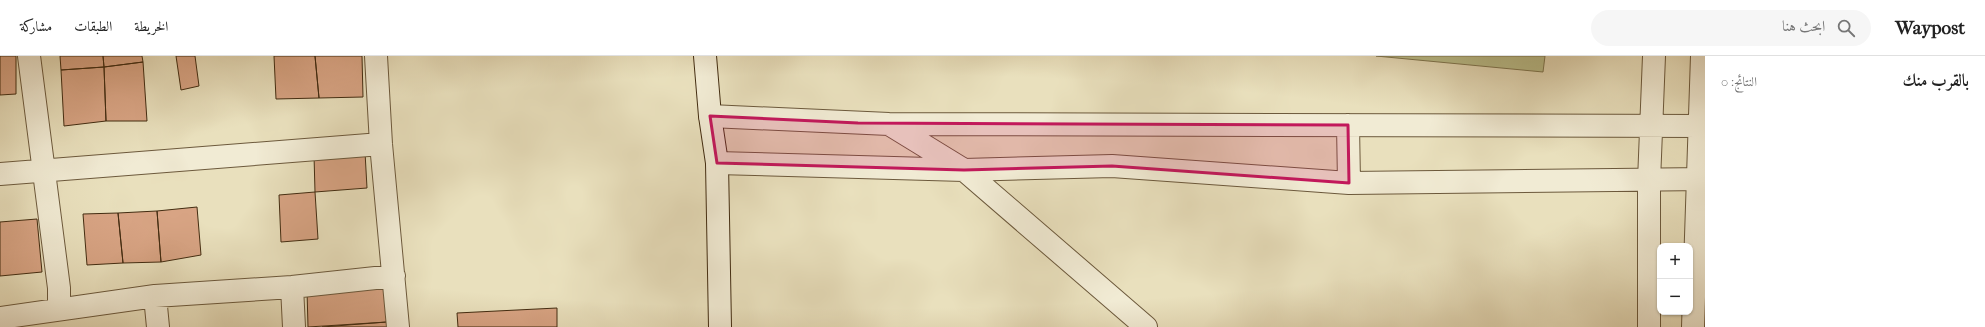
<!DOCTYPE html>
<html lang="ar">
<meta charset="utf-8">
<style>
body{margin:0;font-family:"IM FELL French Canon",Amiri,serif;background:#f6f6f6;color:#222;direction:rtl}
.controls{position:absolute;right:12px;bottom:12px;display:grid;overflow:hidden;border-radius:8px;box-shadow:0 1px 3px #0004}
.controls button{width:36px;height:36px;display:grid;place-items:center;padding:0;border:0;border-bottom:1px solid #e0e0e0;background:#fff;color:#222;font:20px sans-serif}
.list{margin:0;padding:0;list-style:none}
h2{display:flex;justify-content:space-between;align-items:center;height:52px;margin:0;padding:0 16px;font-size:17px}
h2 small{font-size:13px;font-weight:400;color:#767676}
.icon{flex:none;width:22px;height:22px;fill:none;stroke:currentColor;stroke-width:2;stroke-linecap:round;stroke-linejoin:round}
.map{position:relative;flex:none;width:1705px;height:271px;overflow:hidden;direction:ltr}
header{display:flex;align-items:center;gap:24px;box-sizing:border-box;height:56px;padding:0 20px;background:#fff;border-bottom:1px solid #e0e0e0}
header strong{font-size:19px}
nav{display:flex;gap:22px;margin-inline-start:auto;font-size:14px}
.search{width:280px;height:36px;background:#f6f6f6;display:flex;align-items:center;gap:10px;box-sizing:border-box;padding:0 14px;border-radius:22px;color:#767676;font-size:15px}
main{display:flex}
aside{flex:1;background:#fff}
.map>svg:first-child{display:block}
.green{fill:#bbc18e;stroke:#7e7650}
.building{fill:#d8a484;stroke:#422c11}
.lines{fill:none;stroke-linecap:round;stroke-linejoin:round}
.street-casing{stroke:#6c593c;stroke-width:24}
.secondary-casing{stroke:#422c11;stroke-width:24}
.street{stroke:#f1ebd4;stroke-width:22}
.secondary{stroke:#f1ebd4;stroke-width:22}
.marked{fill:#c2185b;fill-opacity:0.2;stroke:#c2185b;stroke-width:3;stroke-linejoin:round}
</style>
<header>
<strong>Waypost</strong>
<div class="search"><svg class="icon" aria-label="search" viewBox="0 0 24 24"><circle cx="10" cy="10" r="6"/><path d="M15 15l6 6"/></svg>ابحث هنا</div>
<nav><a>الخريطة</a><a>الطبقات</a><a>مشاركة</a></nav>
</header>
<main>
<aside>
<h2>بالقرب منك<small>النتائج: 0</small></h2>
<ul class="list">
</ul>
</aside>
<div class="map">
<svg width="1705" height="271" viewBox="0 0 1705 271">
<rect width="100%" height="100%" fill="#e9e0bd"/>
<filter id="stains"><feTurbulence type="fractalNoise" baseFrequency=".005" numOctaves="4"/><feColorMatrix values="0 0 0 0 .2 0 0 0 0 .09 0 0 0 0 .02 0 0 0 .5 -.17"/></filter>
<radialGradient id="worn" r=".72"><stop offset=".6" stop-color="#630" stop-opacity="0"/><stop offset="1" stop-color="#630" stop-opacity=".3"/></radialGradient>
<path class="green" d="M1376,0h169l-2,16z"/>
<path class="building" d="M0,0h16v38l-16,1z
M60,0h43l1,11 -43,3z
M103,0h39l1,6 -39,5z
M176,0h19l4,30 -18,4z
M274,0h41l4,42 -43,1z
M315,0h47l1,41 -44,1z
M143,6l4,59h-41l-2,-54z
M104,11l2,54 -42,5 -3,-56z
M365,96l2,36 -52,4 -1,-37z
M315,136l3,47 -37,3 -2,-47z
M197,151l4,48 -40,7 -4,-51z
M157,155l4,51 -38,1 -5,-50z
M118,157l5,50 -36,2 -4,-51z
M37,163l5,53 -42,4v-54z
M388,225l-1,41 -79,5 -1,-37z
M557,252v19h-99l-1,-14z
M387,266v5h-65z"/>
<g class="lines">
<defs>
<path id="street" d="M29,0l30,232v21
M376,0l5,88 17,183
M710,60l179,8 816,2
M889,68l75,46 182,157
M1348,69l1,58
M717,107l247,7 148,-4 237,17 356,-4
M0,118l381,-30
M292,231l2,40
M155,240l3,31
M0,262l155,-22 137,-9 102,-11
M1649,271v-146l5,-125
M1693,271l9,-271"/>
<path id="secondary" d="M705,0l5,60 7,47 3,164"/>
</defs>
<use href="#street" class="street-casing"/>
<use href="#secondary" class="secondary-casing"/>
<use href="#street" class="street"/>
<use href="#secondary" class="secondary"/>
</g>
<path class="marked" d="M710,60l148,7 490,2 1,58 -237,-17 -148,4 -247,-7z"/>
<rect width="100%" height="100%" filter="url(#stains)"/>
<rect width="100%" height="100%" fill="url(#worn)"/>
</svg>
<div class="controls">
<button>+</button>
<button>−</button>
</div>
</div>
</main>
